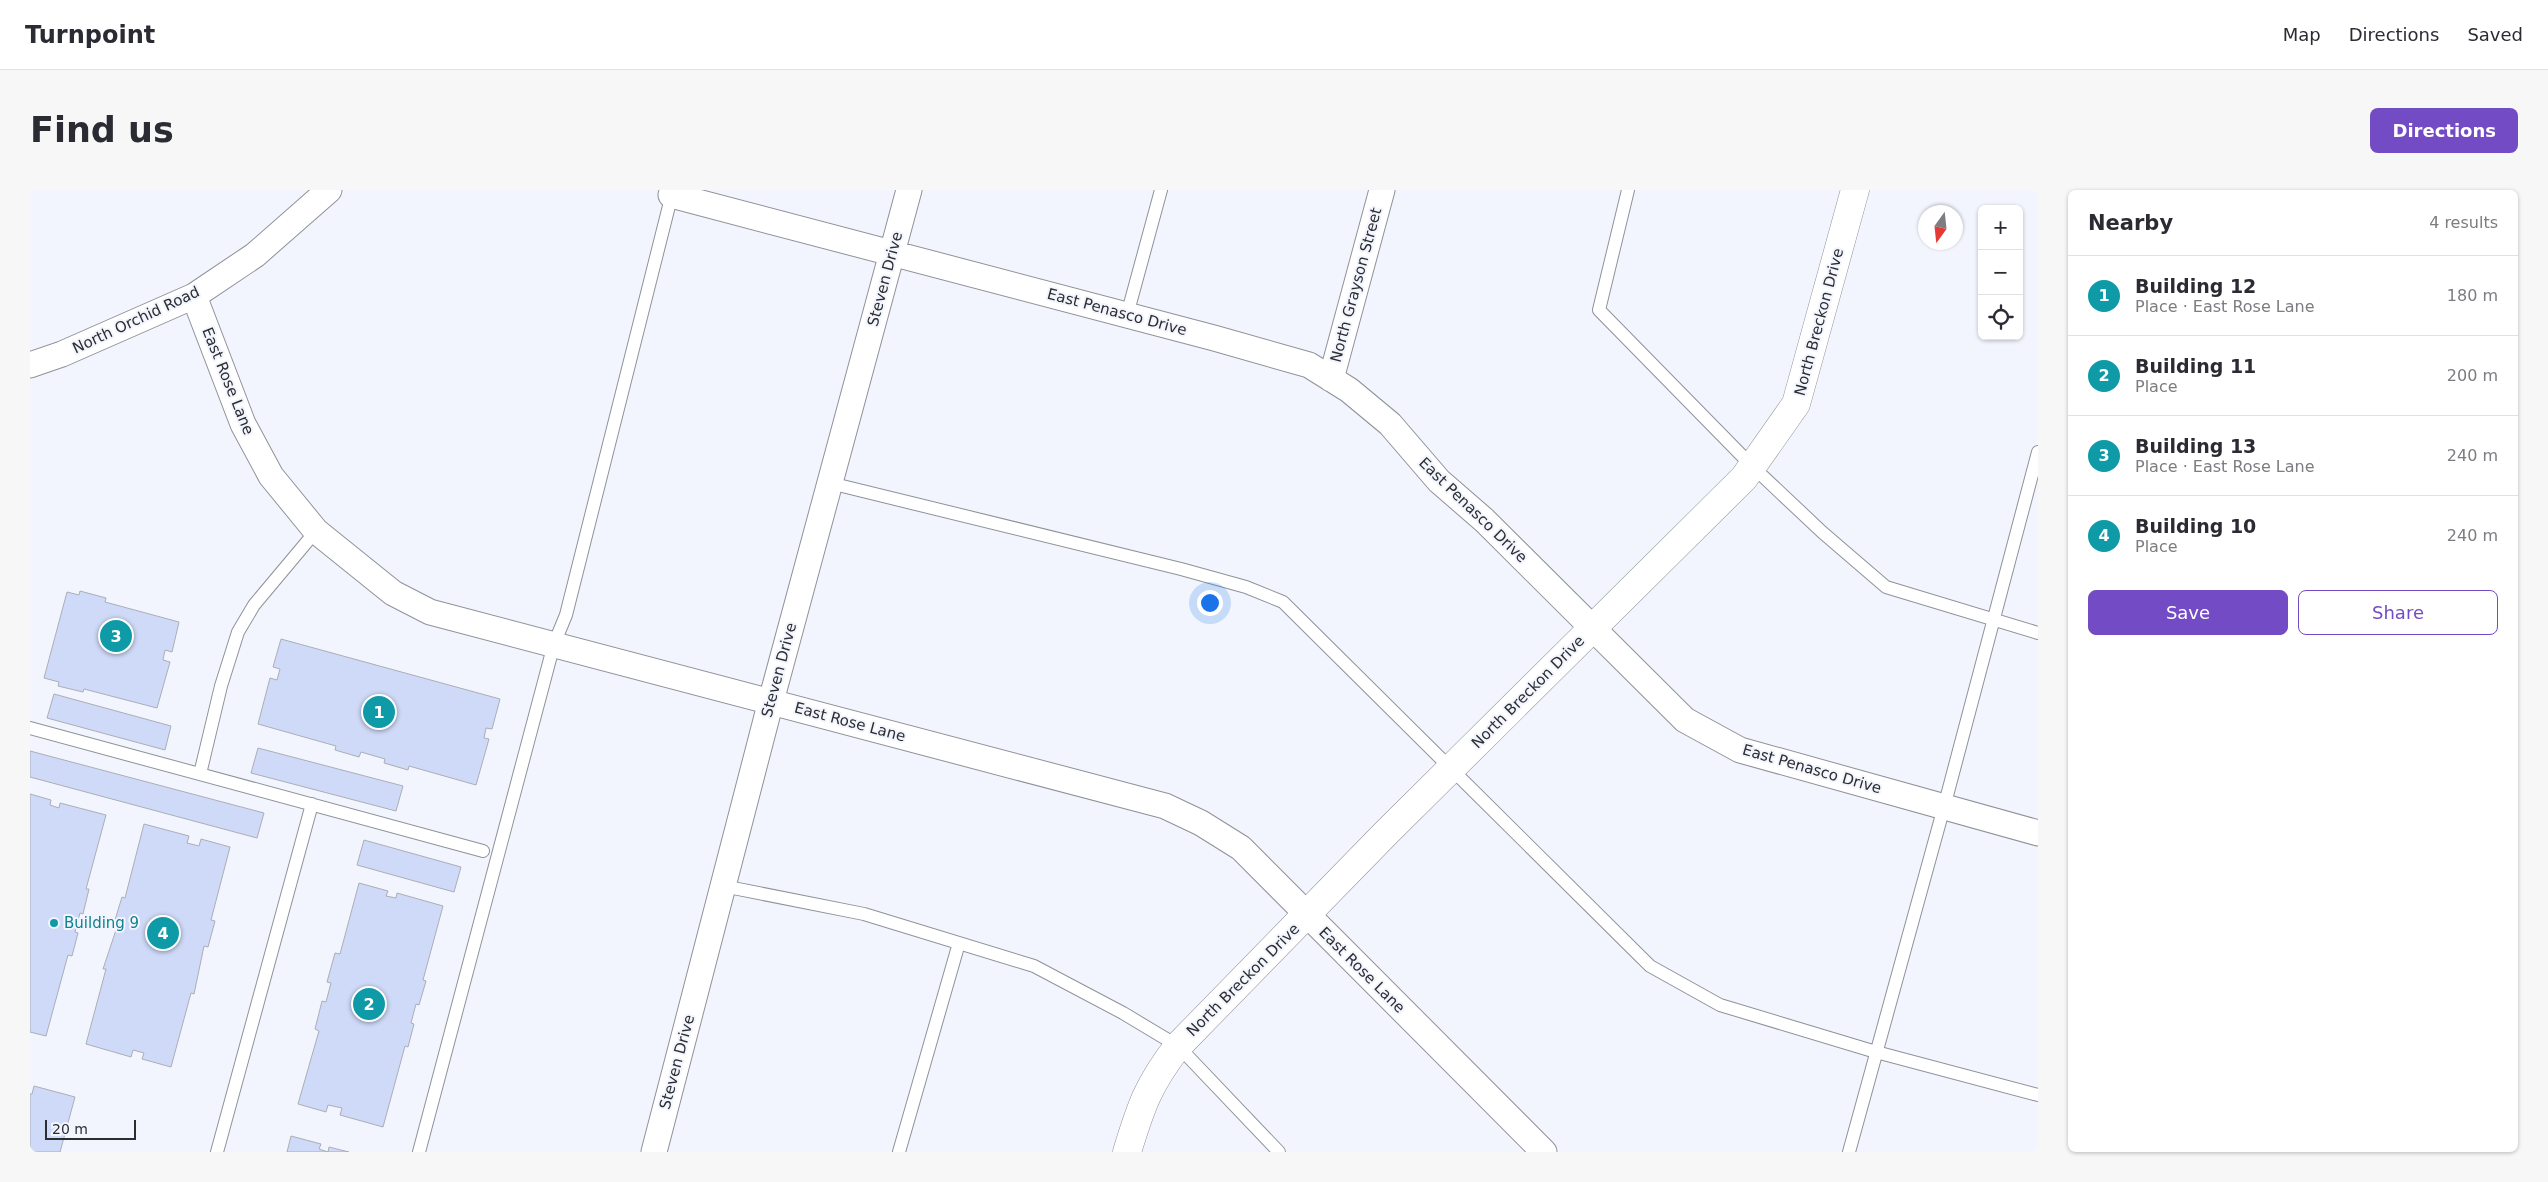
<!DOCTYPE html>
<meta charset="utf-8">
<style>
body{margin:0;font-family:"DejaVu Sans",sans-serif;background:#f7f7f7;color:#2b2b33}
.controls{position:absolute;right:15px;top:15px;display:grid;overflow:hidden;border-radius:8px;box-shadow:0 1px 4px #0004}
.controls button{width:45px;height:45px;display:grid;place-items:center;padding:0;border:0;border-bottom:1px solid #e1e1e2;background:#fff;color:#2b2b33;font:25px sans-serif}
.compass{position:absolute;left:1888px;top:15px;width:45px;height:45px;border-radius:50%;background:#fff;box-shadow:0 1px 4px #0004;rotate:195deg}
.scale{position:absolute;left:15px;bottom:12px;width:91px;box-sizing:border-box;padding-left:5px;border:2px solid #2c2d30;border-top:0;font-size:14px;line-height:18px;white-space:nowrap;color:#2c2d30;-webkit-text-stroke:4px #f2f5fd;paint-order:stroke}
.you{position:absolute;left:1179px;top:412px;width:18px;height:18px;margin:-12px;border:4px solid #fff;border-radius:50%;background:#1a73e8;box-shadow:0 0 0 8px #1a73e833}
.badge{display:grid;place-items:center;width:32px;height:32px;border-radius:50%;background:#734bc4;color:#fff;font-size:16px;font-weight:700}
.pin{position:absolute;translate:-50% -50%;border:2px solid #fff;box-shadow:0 1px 5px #0006}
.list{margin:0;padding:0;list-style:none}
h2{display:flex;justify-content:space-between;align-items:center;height:65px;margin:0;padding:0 20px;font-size:21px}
h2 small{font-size:16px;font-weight:400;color:#7c7c81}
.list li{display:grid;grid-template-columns:32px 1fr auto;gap:15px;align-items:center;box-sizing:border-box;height:80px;padding:0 20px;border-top:1px solid #e1e1e2}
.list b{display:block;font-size:19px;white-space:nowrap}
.list p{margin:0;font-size:16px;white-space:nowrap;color:#7c7c81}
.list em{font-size:16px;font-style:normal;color:#7c7c81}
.actions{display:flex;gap:10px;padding:15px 20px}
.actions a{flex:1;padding:11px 0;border:1px solid #734bc4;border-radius:8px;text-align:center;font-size:18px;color:#734bc4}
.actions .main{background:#734bc4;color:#fff}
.icon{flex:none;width:28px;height:28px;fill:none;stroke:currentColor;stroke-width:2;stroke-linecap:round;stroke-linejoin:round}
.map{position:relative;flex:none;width:2008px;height:962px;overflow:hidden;border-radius:8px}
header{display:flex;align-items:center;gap:30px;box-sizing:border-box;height:70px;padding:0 25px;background:#fff;border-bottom:1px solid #e1e1e2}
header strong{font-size:24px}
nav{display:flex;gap:28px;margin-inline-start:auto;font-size:18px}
.intro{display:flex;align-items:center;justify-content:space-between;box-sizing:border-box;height:120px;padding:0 30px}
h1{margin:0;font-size:35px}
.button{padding:12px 22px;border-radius:8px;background:#734bc4;color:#fff;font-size:18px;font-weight:700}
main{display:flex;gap:30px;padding:0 30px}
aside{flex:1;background:#fff;border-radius:8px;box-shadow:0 1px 4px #0004}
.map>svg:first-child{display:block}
.building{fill:#cfdaf8;stroke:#abaeb6}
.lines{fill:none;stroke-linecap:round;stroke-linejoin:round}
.lane-casing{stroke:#8f9299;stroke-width:14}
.street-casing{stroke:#8f9299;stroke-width:27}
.secondary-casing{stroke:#8f9299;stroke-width:29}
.lane{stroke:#fff;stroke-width:12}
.street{stroke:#fff;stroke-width:25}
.secondary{stroke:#fff;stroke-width:28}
.culture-dot{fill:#0f9aa8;stroke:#f2f5fd;stroke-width:2}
.labels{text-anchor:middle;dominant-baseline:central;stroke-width:4;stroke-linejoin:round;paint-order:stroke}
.street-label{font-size:15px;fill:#2c2d30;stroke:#f2f5fd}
.culture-label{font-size:15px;fill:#0d838f;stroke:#f2f5fd;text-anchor:start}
</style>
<header>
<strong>Turnpoint</strong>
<nav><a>Map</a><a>Directions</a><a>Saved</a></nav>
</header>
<div class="intro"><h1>Find us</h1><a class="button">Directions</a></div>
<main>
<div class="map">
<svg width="2008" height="962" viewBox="0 0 2008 962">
<rect width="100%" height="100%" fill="#f2f5fd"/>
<path class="building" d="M50,401l26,7 -1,4 74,20 -7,30 -7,-2 -2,10 7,2 -13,46 -73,-19 -1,3 -25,-6 1,-4 -15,-4 23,-86 12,3z
M251,449l219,60 -8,30 -6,-1 -2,10 5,1 -13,46 -67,-19 -1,4 -24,-7 1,-4 -24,-7 -2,5 -24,-7 1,-4 -78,-22 12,-46 7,2 3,-11 -7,-2z
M24,504l117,32 -6,24 -118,-32z
M228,558l145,38 -7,25 -145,-38z
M0,561l234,62 -7,25 -227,-61z
M0,604l21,6 -1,5 9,3 1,-5 46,12 -20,74h3l-6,25 -3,-1 -5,19 3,1 -6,23 -4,-1 -22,81 -16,-4z
M114,634l45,12 -2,7 12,3 2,-7 29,8 -19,73 4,1 -7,26 -4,-1 -10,48 -3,-1 -20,74 -29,-8 2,-6 -11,-3 -2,7 -45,-13 20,-75h-3l16,-48 -4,-1 7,-23 3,1z
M334,650l97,27 -7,25 -97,-27z
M329,693l29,8 -2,5 10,2 1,-5 46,13 -20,74 3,1 -7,24 -3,-1 -5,19 3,1 -6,23 -3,-1 -22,81 -43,-12 2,-7 -14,-3 -2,7 -28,-8 21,-73 -4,-2 7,-28 4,1 5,-19 -4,-1 8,-29 5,1z
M4,896l41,11 -15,55h-30v-58h2z
M261,946l30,8 -2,5 9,3 1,-5 20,5h-62z"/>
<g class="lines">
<defs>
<path id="lane" d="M1598,0l-29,120 153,156 70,66 64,55 152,46
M1097,125l34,-125
M800,293l351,86 65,18 37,15 367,364 70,39 156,47 162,43
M0,538l453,123
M170,584l21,-88 17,-54 16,-27 62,-74
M693,696l141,28 170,52 89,47 55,33 101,106
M187,962l95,-348
M389,962l135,-508 12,-29 107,-425
M869,962l60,-209
M1819,962l95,-345 94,-355"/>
<path id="street" d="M641,5l543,143 95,27 40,25 41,34 49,57 45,39 201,200 55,30 298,83
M164,106l49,128 28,52 45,55 77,62 37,19 735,194 36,17 40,25 303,304
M0,175l32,-11 132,-58 61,-41 74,-65
M1301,189l51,-189
M624,962l117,-451 138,-511"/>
<path id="secondary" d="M1097,962c14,-46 21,-67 51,-106l208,-213 358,-355 52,-74 59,-214"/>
</defs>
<use href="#lane" class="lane-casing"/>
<use href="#street" class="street-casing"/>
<use href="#secondary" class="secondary-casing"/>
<use href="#lane" class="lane"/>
<use href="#street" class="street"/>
<use href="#secondary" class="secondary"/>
</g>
<circle class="culture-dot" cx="24" cy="733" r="5"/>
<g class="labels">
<g class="street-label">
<text transform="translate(855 89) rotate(-75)">Steven Drive</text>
<text transform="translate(1326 95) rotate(-75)">North Grayson Street</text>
<text transform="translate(1087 122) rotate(15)">East Penasco Drive</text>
<text transform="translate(106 130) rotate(-25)">North Orchid Road</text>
<text transform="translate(1789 132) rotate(-75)">North Breckon Drive</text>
<text transform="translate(198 191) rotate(68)">East Rose Lane</text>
<text transform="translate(1443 320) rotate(44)">East Penasco Drive</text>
<text transform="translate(749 480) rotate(-75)">Steven Drive</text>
<text transform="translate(1498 502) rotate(-45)">North Breckon Drive</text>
<text transform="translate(820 532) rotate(15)">East Rose Lane</text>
<text transform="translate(1782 579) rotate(16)">East Penasco Drive</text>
<text transform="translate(1332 780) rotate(45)">East Rose Lane</text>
<text transform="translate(1213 790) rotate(-45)">North Breckon Drive</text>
<text transform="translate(647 872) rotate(-75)">Steven Drive</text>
</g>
<g class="culture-label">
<text x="34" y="733">Building 9</text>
</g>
</g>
</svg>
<div class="controls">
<button>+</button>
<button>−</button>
<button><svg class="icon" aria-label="locate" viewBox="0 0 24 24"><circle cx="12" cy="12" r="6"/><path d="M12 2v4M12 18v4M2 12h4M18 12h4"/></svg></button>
</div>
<svg class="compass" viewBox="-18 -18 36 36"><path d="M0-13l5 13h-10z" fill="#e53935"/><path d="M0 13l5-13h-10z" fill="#7c7c81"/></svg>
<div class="scale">20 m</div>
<div class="you"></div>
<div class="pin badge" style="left:349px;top:522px;background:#0f9aa8">1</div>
<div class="pin badge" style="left:339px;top:814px;background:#0f9aa8">2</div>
<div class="pin badge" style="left:86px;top:446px;background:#0f9aa8">3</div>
<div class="pin badge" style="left:133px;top:743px;background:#0f9aa8">4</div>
</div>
<aside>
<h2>Nearby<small>4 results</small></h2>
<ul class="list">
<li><span class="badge" style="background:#0f9aa8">1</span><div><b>Building 12</b><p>Place · East Rose Lane</p></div><em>180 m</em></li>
<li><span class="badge" style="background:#0f9aa8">2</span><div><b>Building 11</b><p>Place</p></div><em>200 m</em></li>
<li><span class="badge" style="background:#0f9aa8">3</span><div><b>Building 13</b><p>Place · East Rose Lane</p></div><em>240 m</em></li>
<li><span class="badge" style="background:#0f9aa8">4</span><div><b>Building 10</b><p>Place</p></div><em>240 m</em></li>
</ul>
<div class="actions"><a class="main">Save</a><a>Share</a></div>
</aside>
</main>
